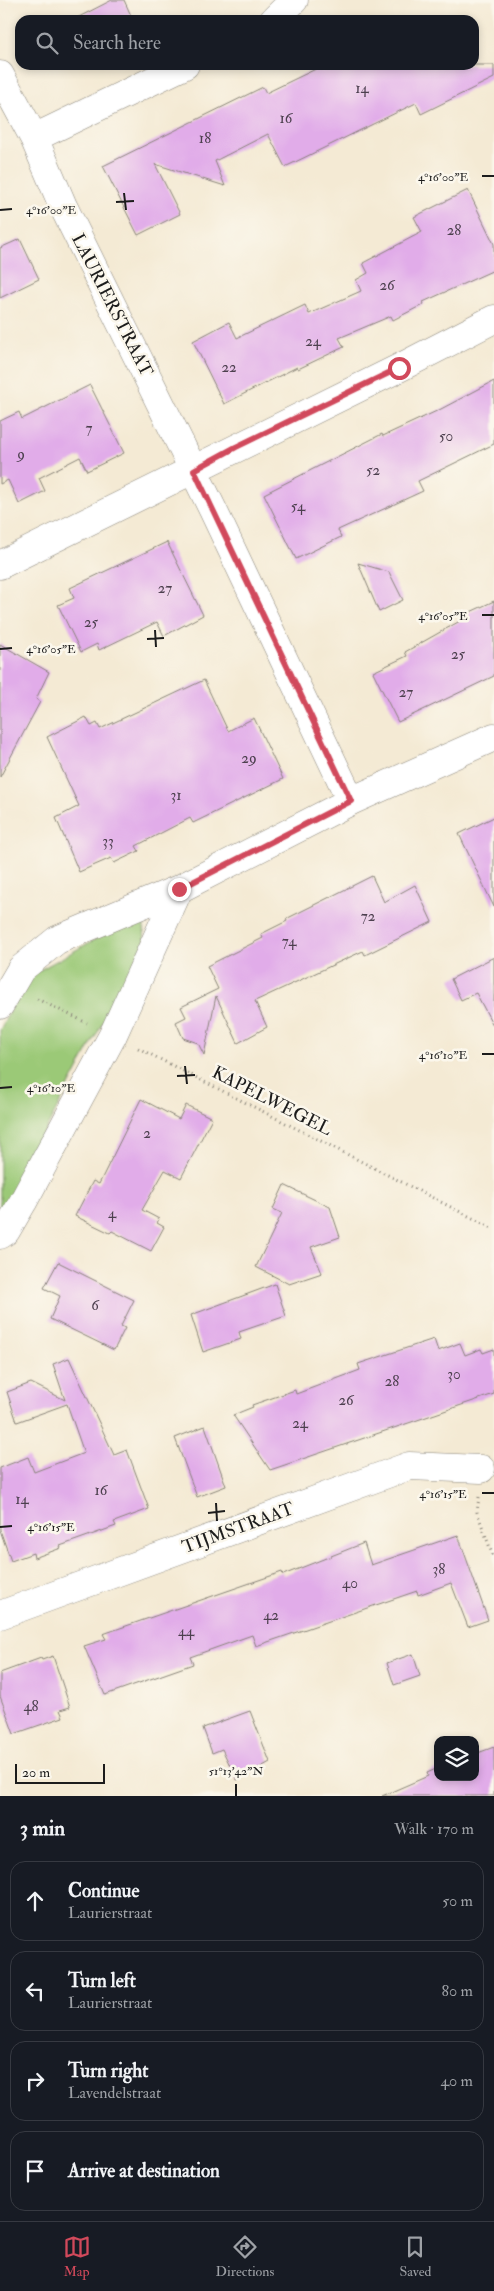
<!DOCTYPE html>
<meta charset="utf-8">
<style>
body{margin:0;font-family:"IM FELL Double Pica",serif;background:#20242c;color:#f1f3f6}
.controls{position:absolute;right:15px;bottom:15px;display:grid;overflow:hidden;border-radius:10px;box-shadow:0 2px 8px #0003}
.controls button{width:45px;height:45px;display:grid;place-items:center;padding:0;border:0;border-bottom:1px solid #363941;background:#171b24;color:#f1f3f6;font:25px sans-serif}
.scale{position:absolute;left:15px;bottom:12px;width:90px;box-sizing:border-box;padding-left:5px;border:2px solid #1c1c1c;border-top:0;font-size:14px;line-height:18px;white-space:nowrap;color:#1c1c1c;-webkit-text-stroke:4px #fbf7ec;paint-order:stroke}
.stop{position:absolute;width:15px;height:15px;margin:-11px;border:4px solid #d1495b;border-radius:50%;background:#fff}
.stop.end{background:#d1495b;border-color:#fff;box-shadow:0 1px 5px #0008}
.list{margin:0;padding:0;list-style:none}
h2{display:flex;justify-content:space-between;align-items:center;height:65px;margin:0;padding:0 20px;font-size:21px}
h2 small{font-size:16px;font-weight:400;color:#9ea1a6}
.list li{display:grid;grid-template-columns:32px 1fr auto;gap:15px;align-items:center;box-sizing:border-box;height:80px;margin:0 10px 10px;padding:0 10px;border:1px solid #363941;border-radius:15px}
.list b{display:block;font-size:19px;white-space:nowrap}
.list p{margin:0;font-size:16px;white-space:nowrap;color:#9ea1a6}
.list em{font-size:16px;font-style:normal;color:#9ea1a6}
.icon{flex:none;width:28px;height:28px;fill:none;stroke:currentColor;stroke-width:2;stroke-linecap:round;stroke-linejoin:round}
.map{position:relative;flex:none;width:494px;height:1796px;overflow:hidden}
.search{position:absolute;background:#171b24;box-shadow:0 2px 8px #0003;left:15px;right:15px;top:15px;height:55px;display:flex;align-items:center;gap:12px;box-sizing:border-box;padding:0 18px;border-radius:15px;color:#9ea1a6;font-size:19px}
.sheet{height:425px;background:#171b24}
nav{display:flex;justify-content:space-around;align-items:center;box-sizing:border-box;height:70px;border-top:1px solid #363941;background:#171b24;font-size:14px;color:#9ea1a6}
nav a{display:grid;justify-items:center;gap:2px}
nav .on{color:#d1495b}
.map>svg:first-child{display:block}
.green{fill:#9bc977;stroke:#5c724a}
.building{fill:#e1ace9}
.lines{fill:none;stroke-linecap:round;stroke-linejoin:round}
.minor-casing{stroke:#888378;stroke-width:29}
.path{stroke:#888378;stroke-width:3;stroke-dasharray:1 4;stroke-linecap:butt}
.minor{stroke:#fff;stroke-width:28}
.route{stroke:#d1495b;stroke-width:6}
.ticks{fill:none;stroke:#1c1c1c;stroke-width:2}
.labels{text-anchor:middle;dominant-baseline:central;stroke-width:5;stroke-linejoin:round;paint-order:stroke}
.number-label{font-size:15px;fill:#4d404f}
.street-label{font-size:18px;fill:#1c1c1c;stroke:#fbf7ec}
.ticks-label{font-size:12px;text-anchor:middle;fill:#1c1c1c;stroke:#fbf7ec;stroke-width:5;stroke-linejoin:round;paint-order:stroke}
</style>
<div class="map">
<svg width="494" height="1796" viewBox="0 0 494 1796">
<rect width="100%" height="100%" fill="#fbf7ec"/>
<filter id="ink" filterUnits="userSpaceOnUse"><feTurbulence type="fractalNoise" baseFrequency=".02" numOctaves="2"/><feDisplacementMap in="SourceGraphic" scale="10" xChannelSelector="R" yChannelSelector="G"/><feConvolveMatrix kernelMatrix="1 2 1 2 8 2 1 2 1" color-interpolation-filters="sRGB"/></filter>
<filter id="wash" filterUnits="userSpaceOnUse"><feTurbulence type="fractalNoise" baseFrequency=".0096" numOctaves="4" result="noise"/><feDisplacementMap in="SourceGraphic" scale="20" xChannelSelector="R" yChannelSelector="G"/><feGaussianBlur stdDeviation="1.12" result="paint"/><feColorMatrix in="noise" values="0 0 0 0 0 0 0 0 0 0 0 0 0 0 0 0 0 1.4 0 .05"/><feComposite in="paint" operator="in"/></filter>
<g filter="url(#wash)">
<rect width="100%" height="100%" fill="#f4ead4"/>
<path class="green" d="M143,913l2,30 -145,273v-186l27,-53z"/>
<g id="blocks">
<path class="building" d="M112,0h12l9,20h-60z
M324,65h170v13l-73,36 -5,-11 -131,64 -17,-33 -53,27 10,25 -70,-22 25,50 -42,21 -35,-69 160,-79 3,6z
M468,190l26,54v26l-71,32 1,2 -31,16 -2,-4 -52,22 5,9 -46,22 -1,-2 -73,37 -31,-63 36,-19 8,16 68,-33 4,9 52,-23 -5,-11 12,-7 -5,-10 59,-31 -8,-15z
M20,239l19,40 -39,19v-50z
M494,381v63l-76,37 5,10 -85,39 3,7 -45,22 -32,-65 118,-60 1,2 58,-27z
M90,385l34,68 -37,18 -7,-14 -41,21 6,13 -26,13 -11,-24 -8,4v-63l19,-9 3,7z
M167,542l36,73 -39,21 -7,-14 -58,28 -2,-6 -16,8 -23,-47 16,-7 -4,-10z
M358,563l31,9 14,28 -24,12z
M494,601v75l-96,46 -25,-50 34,-16 -2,-4 62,-35 -1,-3z
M0,644l49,28 -13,27 4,3 -40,75z
M204,680l24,51 26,-13 29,61 -90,44 -3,-5 -54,28 3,5 -25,12 -3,-5 -32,14 -23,-54 23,-12 -32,-69 39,-20 5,9 6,-3 3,6z
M494,817v90l-35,-73z
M372,876l12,26 31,-17 17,37 -67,33 -2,-4 -108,50 12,26 -29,16 -22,-47 -12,59 -6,-12 -15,-5 -7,-16 10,-5 -5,-10 37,-18 -11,-23 56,-28 -2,-4 26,-13 -1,-2z
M494,957v70l-18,-34 -15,7 -10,-21z
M141,1099l38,20 7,-14 26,13 -31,60 -16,-8 -23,40 17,9 -2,4 7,4 -13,24 -39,-20 -2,2 -35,-17 18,-35 6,3z
M284,1185l46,22 10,30 -29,10 11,26 -33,11 -33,-17 26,-54 -9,-4z
M58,1262l76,38 -13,26 4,2 -11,22 -64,-31 10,-23 -16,-8z
M275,1284l11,32 -47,16 2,7 -38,13 -12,-37z
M434,1339l4,12 22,-8 5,12 16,-6 2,4 11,-4v45l-224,76 -37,-55 20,-8 -1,-2 43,-15 1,4 64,-24 -2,-6z
M69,1358l45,97 13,-5 22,59 -35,13 2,4 -56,20 1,2 -27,10 -1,-5 -22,8 -11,-31v-62l28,-11 6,15 50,-19 -17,-49 -50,18 -10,-30 24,-9 34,17 -12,-36z
M205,1426l21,60 -29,11 -22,-59z
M458,1535l30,85 -20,7 -17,-44 -33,12 -1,-4 -161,55 -4,-11 -62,22 3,7 -88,31 -21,-49 22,-7 -3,-5 179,-62 1,3 81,-32 7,22z
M413,1654l7,22 -26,9 -7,-22z
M53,1656l17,51 -10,3 3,7 -49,17 -14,-38v-23l41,-15 1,2z
M250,1711l20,51 -33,18 -15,-31 -10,4 -9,-25z
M494,1747v49h-112l46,-20 -1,-3 11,-5v9h37v-23z"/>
</g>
</g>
<g filter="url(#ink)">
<use href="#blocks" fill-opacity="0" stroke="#888378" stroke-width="1"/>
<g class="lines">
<defs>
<path id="minor" d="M274,20l20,-20
M0,75l34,63 29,68 150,304 138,291
M34,138l151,-73
M0,565l399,-197 95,-49
M0,1005l21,-36 36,-29 122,-51 172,-88 143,-64
M0,1235l6,-4 17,-29 90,-167 66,-146
M0,1615l409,-149 72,3"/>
</defs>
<use href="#minor" class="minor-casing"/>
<path class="path" d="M37,999l50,24
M138,1048l356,181
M479,1497l-2,15 17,47"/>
<use href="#minor" class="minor"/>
</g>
</g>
<g class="lines" filter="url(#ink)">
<path class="route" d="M179,889l172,-88 -157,-331 42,-23 163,-79"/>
</g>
<path class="ticks" d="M482,176h12M124,193l2,17M116,202l18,-1M0,210l12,-1M482,615h12M155,630l1,17M147,639l17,-1M0,649l12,-1M482,1054h12M185,1066l2,18M177,1076l18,-1M0,1088l12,-1M482,1493h12M216,1503l1,18M208,1513l17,-2M0,1527l12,-1M236,1784v12"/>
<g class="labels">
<g class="number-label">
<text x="362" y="88">14</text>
<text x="286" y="118">16</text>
<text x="205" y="138">18</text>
<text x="454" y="230">28</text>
<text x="387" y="285">26</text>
<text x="313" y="341">24</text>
<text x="229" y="367">22</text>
<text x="89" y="428">7</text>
<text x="446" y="436">50</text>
<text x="21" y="454">9</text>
<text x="373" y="470">52</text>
<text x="298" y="506">54</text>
<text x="165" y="588">27</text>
<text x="91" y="622">25</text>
<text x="458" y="654">25</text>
<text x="406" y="692">27</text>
<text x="249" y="758">29</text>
<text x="176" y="795">31</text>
<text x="108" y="841">33</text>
<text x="368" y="916">72</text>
<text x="289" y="941">74</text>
<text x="147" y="1133">2</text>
<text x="112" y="1213">4</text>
<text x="95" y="1305">6</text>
<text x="454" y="1374">30</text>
<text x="392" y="1381">28</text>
<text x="346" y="1400">26</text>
<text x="300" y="1423">24</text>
<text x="101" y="1490">16</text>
<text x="22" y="1499">14</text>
<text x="439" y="1569">38</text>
<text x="350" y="1583">40</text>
<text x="271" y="1615">42</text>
<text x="186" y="1631">44</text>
<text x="31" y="1706">48</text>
</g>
<g class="street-label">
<text transform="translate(112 305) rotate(63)">LAURIERSTRAAT</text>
<text transform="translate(272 1101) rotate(27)">KAPELWEGEL</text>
<text transform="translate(238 1528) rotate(-20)">TIJMSTRAAT</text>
</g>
</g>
<g class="ticks-label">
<text x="443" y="181">4°16'00"E</text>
<text x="51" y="214">4°16'00"E</text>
<text x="443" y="620">4°16'05"E</text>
<text x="51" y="653">4°16'05"E</text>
<text x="443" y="1059">4°16'10"E</text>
<text x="51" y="1092">4°16'10"E</text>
<text x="443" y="1498">4°16'15"E</text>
<text x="51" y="1531">4°16'15"E</text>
<text x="236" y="1775">51°13'42"N</text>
</g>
</svg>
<div class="controls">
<button><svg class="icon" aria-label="layers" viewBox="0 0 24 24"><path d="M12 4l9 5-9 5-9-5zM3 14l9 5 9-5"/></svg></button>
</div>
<div class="scale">20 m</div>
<div class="stop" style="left:399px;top:368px"></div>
<div class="stop end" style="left:179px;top:889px"></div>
<div class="search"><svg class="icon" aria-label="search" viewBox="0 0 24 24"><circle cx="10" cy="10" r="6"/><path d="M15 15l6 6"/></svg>Search here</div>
</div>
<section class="sheet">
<h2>3 min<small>Walk · 170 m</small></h2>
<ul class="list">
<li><svg class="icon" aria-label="ahead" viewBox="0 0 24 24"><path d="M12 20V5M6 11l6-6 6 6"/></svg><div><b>Continue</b><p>Laurierstraat</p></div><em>50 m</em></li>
<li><svg class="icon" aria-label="left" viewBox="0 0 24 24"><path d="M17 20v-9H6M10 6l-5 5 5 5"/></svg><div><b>Turn left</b><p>Laurierstraat</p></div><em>80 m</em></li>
<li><svg class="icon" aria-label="right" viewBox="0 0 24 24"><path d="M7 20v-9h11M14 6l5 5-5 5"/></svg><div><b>Turn right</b><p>Lavendelstraat</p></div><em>40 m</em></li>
<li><svg class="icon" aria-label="arrive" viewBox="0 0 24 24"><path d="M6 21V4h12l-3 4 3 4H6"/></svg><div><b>Arrive at destination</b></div></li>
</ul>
</section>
<nav>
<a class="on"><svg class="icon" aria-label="map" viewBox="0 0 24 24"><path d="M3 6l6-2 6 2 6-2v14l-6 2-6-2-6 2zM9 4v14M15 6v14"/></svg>Map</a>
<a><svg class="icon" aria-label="directions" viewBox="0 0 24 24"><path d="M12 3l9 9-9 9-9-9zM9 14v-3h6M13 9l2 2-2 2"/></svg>Directions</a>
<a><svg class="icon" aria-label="saved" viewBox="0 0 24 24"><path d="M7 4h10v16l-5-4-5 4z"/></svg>Saved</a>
</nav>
